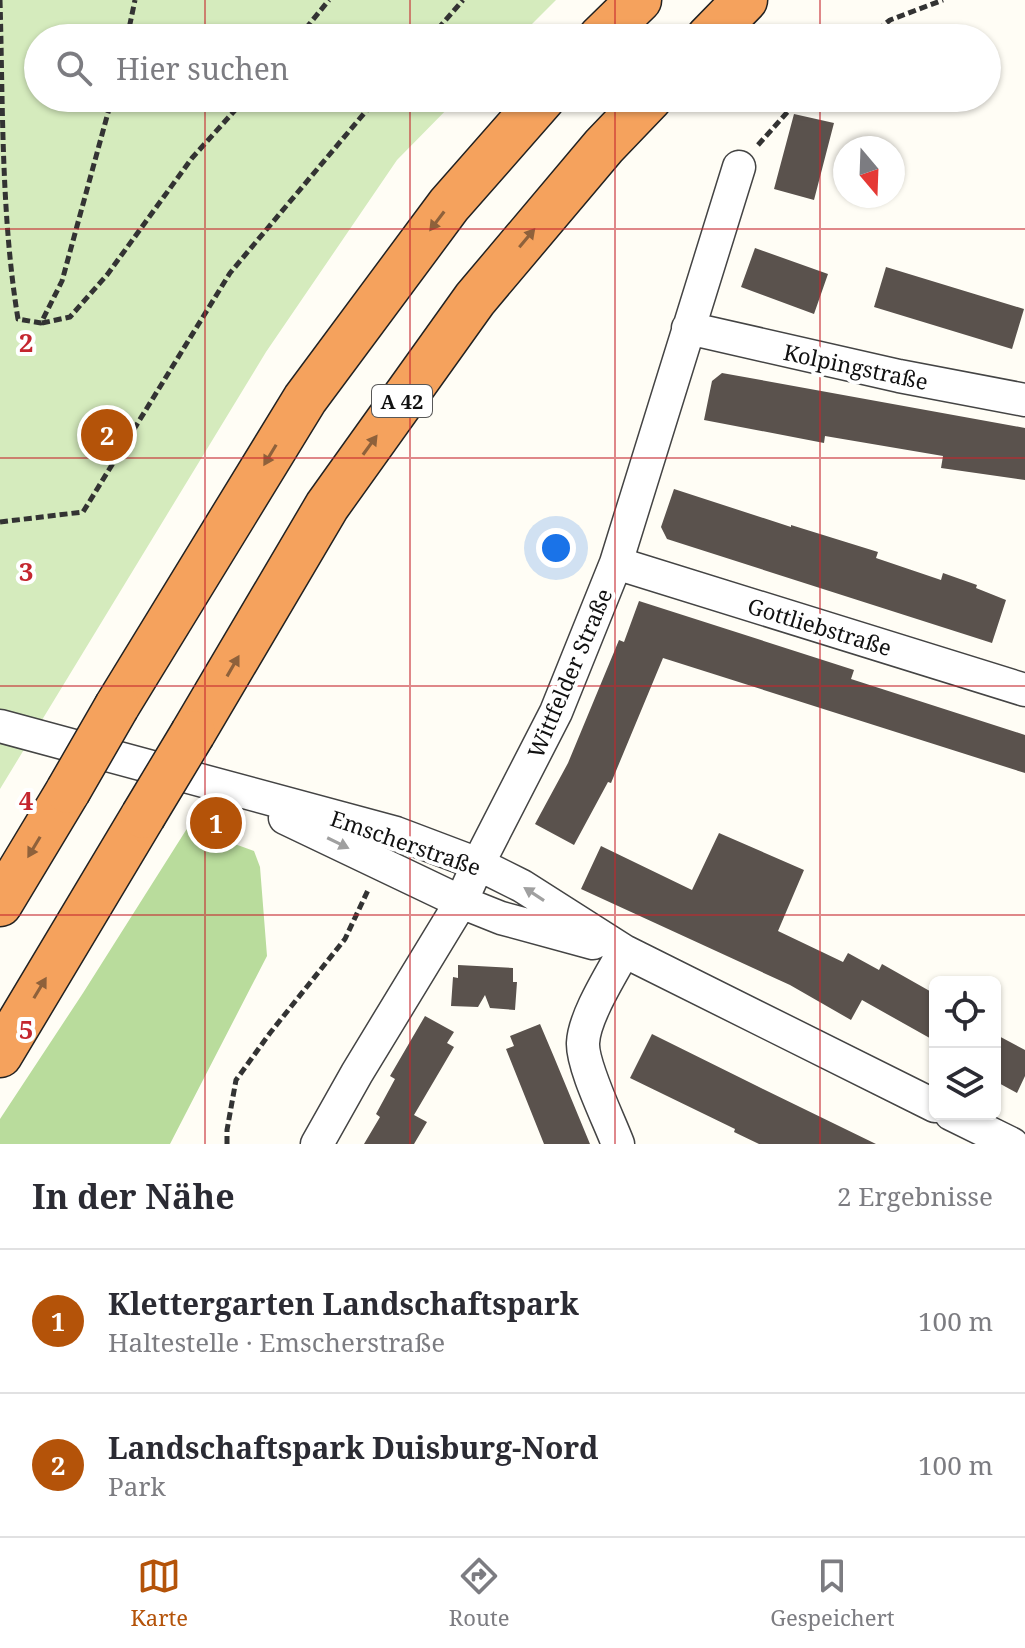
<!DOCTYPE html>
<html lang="de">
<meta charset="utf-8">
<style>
body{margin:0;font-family:"Noto Serif",serif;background:#f7f7f7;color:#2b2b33}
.controls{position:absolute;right:24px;bottom:24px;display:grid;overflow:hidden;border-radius:12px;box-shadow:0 2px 6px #0004}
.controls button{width:72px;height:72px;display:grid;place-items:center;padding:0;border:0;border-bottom:2px solid #e1e1e2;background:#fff;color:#2b2b33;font:40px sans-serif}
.compass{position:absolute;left:833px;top:136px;width:72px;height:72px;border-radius:50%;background:#fff;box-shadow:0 2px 6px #0004;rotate:161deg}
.you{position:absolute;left:556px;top:548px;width:28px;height:28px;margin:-20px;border:6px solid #fff;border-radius:50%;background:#1a73e8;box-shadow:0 0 0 12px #1a73e833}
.badge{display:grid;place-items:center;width:52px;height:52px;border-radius:50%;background:#b45309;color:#fff;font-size:26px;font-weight:700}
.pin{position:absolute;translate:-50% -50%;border:4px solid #fff;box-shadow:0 2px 8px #0006}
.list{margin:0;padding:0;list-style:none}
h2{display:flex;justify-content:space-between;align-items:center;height:104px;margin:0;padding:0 32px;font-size:34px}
h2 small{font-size:26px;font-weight:400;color:#7c7c81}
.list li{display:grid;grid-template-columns:52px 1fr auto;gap:24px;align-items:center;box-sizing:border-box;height:144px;padding:0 32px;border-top:2px solid #e1e1e2}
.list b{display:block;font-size:30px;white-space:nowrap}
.list p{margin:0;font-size:26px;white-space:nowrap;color:#7c7c81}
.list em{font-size:26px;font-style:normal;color:#7c7c81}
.icon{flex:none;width:44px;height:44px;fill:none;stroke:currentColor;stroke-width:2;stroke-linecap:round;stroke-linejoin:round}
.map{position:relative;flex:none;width:1025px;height:1144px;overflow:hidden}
.search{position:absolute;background:#fff;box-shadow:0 2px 6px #0004;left:24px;right:24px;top:24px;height:88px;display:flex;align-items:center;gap:20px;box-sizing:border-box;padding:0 28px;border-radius:44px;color:#7c7c81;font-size:30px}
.sheet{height:392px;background:#fff}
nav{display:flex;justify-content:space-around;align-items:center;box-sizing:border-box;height:112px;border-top:2px solid #e1e1e2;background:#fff;font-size:22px;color:#7c7c81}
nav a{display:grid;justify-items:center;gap:4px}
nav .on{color:#b45309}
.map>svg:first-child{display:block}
.green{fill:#d5ebbd}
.forest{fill:#b9dc9c}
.building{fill:#5a524d}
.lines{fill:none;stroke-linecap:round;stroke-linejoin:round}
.minor-casing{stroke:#444;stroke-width:35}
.highway-casing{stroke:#222;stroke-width:47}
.path{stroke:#333;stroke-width:5;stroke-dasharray:8 4;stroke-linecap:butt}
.minor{stroke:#fff;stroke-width:32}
.highway{stroke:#f5a25d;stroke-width:44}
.highway-bridge-casing{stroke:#222;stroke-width:47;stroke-linecap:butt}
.highway-bridge{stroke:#f5a25d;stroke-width:44}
.oneway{fill:#8e613b}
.oneway2{fill:#a0a0a0}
.grid{fill:none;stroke:#c4262e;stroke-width:2;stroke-opacity:0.55}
.labels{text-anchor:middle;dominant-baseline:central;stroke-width:8;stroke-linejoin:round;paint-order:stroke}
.shield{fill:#fff;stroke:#585858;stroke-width:2}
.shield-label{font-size:20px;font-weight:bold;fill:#111}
.street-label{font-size:22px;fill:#111;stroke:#fff}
.grid-label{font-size:26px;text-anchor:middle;font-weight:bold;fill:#c4262e;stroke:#fff;stroke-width:8;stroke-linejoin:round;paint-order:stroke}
</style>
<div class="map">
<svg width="1025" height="1144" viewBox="0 0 1025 1144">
<rect width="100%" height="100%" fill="#fffdf5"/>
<path class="green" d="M0,0h556l-38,38h-480v60h420l-61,62 -131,192 -266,437z"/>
<path class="forest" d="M188,827l66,24 6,16 7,89 -97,188h-170v-25l83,-126z"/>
<path class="building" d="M794,114l40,9 -20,77 -40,-11z
M755,248l73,26 -14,40 -73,-27z
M886,267l138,42 -12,40 -138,-42z
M722,373l303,55v52l-84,-12 2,-12 -118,-20 -1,7 -120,-23 8,-39z
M674,489l117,38v-2l87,27 -2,6 65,22 2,-7 34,12 -1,3 30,12 -14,43 -325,-104 -6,-12z
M639,601l215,69 -3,9 174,56v38l-362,-115 -52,125 -3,-1 -34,63 -39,-21 33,-61 51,-123 5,2z
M719,833l85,37 -26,61 65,31 5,-9 31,17 3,-6 53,30v47l-73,-41 -11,20 -61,-35 -209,-96 20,-43 91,44z
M458,965l55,3v14h4l-2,28 -25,-2 -5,-13 -7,12 -27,-1 2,-29 5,1z
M425,1016l29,16 -7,11 7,4 -40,68 13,7 -13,22h-50l16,-27 -4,-3 19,-35 -5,-3z
M540,1024l14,33 36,87h-46l-38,-95 8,-3 -4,-10z
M652,1034l105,52 119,58h-117l-25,-12 1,-3 -105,-51z
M995,1034l30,16v26l-8,17 -22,-12z"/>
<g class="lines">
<defs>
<path id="minor" d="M688,328l211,48 126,24
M616,563l409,127
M0,726l396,107 82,31 44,22 102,65 311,155
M285,818l176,84 40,16 92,25
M951,1114l61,30
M317,1144l40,-71 104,-171 17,-38 78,-152 60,-149 123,-396
M618,1144c-9,-24 -36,-78 -35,-101 1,-26 28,-68 41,-92"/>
<path id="highway" d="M600,38l39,-38
M708,38l37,-38
M117,706l188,-307 144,-194 94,-107
M193,733l134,-227 148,-207 129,-153 46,-48
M0,904l68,-113
M0,1055l143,-239"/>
</defs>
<use href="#minor" class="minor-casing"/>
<use href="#highway" class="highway-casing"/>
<path class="path" d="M0,0c3,106 1,215 18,319l23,4 21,-42 50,-183
M127,38l8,-38
M298,38l31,-38
M430,38l33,-38
M868,38l22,-18 53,-20
M758,145l42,-47
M42,323l28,-6 37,-42 85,-117 54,-60
M0,522l83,-10 147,-239 147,-175
M227,1144v-14l9,-50 34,-47 75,-94 24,-51"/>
<use href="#minor" class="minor"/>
<use href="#highway" class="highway"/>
<defs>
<path id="highway-bridge" d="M68,791l49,-85
M143,816l50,-83"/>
</defs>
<use href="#highway-bridge" class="highway-bridge-casing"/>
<use href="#highway-bridge" class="highway-bridge"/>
</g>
<defs><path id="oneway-solid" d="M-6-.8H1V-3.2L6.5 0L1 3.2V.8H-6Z" transform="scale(2)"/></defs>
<g class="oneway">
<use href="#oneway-solid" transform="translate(437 221) rotate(127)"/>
<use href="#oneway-solid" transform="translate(527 238) rotate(-50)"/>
<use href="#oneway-solid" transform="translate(370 445) rotate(-54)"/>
<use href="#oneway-solid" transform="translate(270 455) rotate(121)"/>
<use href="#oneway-solid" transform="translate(233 666) rotate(-60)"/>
<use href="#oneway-solid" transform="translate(34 847) rotate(121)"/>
<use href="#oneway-solid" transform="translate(40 988) rotate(-59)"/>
</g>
<g class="oneway2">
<use href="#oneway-solid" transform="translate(338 843) rotate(26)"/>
<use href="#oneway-solid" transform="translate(534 894) rotate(-147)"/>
</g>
<path class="grid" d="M205,0v38M410,0v38M615,0v38M820,0v38M205,98v1046M410,98v1046M615,98v1046M820,98v1046M0,229h1025M0,458h1025M0,686h1025M0,915h1025"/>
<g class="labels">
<rect class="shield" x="372" y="385" width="60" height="32" rx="6"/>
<g class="shield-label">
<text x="402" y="401">A 42</text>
</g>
<g class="street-label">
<text transform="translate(856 366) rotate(12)">Kolpingstraße</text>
<text transform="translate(820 626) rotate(17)">Gottliebstraße</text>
<text transform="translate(569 673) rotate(-67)">Wittfelder Straße</text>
<text transform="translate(406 842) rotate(19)">Emscherstraße</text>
</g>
</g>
<g class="grid-label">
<text x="26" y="352">2</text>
<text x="26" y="581">3</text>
<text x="26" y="810">4</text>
<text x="26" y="1039">5</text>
</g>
</svg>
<div class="controls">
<button><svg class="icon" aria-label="locate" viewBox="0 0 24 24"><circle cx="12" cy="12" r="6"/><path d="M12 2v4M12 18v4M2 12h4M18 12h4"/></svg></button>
<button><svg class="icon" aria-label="layers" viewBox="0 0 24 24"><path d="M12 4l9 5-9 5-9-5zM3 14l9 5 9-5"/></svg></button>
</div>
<svg class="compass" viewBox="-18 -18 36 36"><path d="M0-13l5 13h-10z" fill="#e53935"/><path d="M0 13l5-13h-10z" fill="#7c7c81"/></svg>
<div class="you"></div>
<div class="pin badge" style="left:216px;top:823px">1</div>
<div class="pin badge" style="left:107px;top:435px">2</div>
<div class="search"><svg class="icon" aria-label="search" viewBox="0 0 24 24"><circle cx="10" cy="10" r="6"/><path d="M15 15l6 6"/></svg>Hier suchen</div>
</div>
<section class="sheet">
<h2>In der Nähe<small>2 Ergebnisse</small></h2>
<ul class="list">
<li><span class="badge">1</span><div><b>Klettergarten Landschaftspark</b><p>Haltestelle · Emscherstraße</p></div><em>100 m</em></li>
<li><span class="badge">2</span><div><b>Landschaftspark Duisburg-Nord</b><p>Park</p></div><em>100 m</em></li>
</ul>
</section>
<nav>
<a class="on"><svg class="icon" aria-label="map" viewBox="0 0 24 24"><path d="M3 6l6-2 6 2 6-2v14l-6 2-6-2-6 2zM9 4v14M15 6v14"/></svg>Karte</a>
<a><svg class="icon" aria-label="directions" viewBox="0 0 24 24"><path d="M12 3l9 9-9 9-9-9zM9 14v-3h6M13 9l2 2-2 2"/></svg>Route</a>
<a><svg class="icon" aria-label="saved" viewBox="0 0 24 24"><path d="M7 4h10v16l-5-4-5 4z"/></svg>Gespeichert</a>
</nav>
